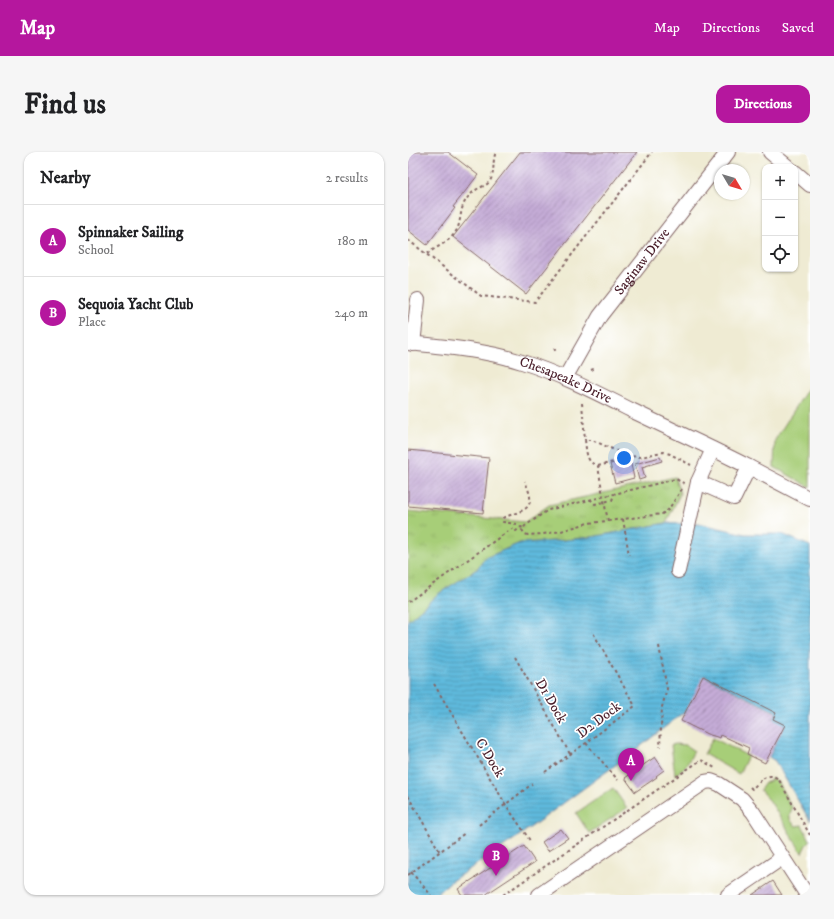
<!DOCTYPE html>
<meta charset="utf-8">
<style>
body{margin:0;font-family:"IM FELL DW Pica",serif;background:#f6f6f6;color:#202124}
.controls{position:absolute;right:12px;top:12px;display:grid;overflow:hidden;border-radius:8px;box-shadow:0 1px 3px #0004}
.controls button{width:36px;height:36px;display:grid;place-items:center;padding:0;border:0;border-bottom:1px solid #e0e0e0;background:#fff;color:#202124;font:20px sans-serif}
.compass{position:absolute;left:306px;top:12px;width:36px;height:36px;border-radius:50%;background:#fff;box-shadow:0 1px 3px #0004;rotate:128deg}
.you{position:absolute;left:216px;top:306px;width:14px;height:14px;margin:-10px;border:3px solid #fff;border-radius:50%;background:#1a73e8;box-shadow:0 0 0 6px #1a73e833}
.badge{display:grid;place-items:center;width:26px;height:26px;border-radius:50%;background:#b5179e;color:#fff;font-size:13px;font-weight:700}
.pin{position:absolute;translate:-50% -33px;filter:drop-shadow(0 1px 2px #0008)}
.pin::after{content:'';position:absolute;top:21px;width:14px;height:12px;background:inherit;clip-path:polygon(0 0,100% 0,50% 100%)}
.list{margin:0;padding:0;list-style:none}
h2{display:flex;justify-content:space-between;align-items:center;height:52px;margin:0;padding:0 16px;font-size:17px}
h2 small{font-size:13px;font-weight:400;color:#757577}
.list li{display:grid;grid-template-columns:26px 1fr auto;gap:12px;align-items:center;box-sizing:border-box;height:72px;padding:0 16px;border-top:1px solid #e0e0e0}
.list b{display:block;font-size:15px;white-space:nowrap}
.list p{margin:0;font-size:13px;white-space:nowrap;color:#757577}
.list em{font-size:13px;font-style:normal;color:#757577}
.icon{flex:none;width:22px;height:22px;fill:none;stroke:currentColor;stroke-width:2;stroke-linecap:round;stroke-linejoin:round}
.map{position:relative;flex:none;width:402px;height:743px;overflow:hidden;border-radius:12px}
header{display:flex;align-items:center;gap:24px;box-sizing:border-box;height:56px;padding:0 20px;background:#b5179e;color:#fff}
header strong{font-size:19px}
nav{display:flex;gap:22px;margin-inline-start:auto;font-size:14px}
.intro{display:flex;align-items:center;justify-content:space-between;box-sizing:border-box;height:96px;padding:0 24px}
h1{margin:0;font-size:28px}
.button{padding:10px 18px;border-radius:12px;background:#b5179e;color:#fff;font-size:14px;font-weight:700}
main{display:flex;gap:24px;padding:0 24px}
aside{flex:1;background:#fff;border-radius:12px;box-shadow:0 1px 3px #0004}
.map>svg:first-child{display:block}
.green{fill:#a7ce78;stroke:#787652}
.park{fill:url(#park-tufts);stroke:#787652}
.water{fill:url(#water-rules);stroke:#546c84}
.building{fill:url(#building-hatch)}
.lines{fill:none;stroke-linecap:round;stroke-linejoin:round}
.minor-casing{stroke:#846666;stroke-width:16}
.path{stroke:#846666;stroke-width:2;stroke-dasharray:3 3;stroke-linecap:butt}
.minor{stroke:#fff;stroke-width:14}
.labels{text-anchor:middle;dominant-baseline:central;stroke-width:3.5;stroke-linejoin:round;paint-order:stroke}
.street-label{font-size:14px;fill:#4a1f2b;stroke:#fff}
</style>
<header>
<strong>Map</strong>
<nav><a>Map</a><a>Directions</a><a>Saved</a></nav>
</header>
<div class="intro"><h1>Find us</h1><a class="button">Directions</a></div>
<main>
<aside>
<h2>Nearby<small>2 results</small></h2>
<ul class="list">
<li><span class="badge">A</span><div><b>Spinnaker Sailing</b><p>School</p></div><em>180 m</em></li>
<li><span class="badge">B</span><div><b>Sequoia Yacht Club</b><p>Place</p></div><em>240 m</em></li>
</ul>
</aside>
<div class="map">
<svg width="402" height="743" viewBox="0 0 402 743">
<defs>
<pattern id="park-tufts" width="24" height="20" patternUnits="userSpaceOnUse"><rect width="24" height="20" fill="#a7ce78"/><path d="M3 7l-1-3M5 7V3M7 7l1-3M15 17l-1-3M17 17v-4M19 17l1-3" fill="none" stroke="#91b068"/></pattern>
<pattern id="water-rules" width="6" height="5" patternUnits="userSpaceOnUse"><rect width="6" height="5" fill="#5fbadd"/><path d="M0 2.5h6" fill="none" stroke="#5097b3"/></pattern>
<pattern id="building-hatch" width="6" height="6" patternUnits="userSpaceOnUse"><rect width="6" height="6" fill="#c5acd7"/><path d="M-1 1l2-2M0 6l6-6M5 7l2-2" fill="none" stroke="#a28baf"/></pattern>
</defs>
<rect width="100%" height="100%" fill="#fff"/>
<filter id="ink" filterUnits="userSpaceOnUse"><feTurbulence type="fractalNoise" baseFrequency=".025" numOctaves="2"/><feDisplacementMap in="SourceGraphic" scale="8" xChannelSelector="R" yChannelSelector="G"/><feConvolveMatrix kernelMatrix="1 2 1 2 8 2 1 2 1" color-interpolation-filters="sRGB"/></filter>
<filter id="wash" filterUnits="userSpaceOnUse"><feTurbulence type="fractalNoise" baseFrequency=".012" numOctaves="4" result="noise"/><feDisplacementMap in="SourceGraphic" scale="16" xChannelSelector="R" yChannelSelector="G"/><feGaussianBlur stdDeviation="0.9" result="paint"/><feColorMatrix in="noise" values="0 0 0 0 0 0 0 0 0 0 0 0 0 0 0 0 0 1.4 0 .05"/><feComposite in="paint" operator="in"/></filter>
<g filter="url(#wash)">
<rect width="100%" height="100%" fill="#efebd3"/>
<path class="green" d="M402,233v102l-36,-20 1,-27z
M305,586l35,18 -9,18 -35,-20z
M268,592l9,1 9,6 -8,15 -11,9 -4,-30z
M364,626l5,3 15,27c-3,9 -4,11 4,18l6,-1 8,15v1l-4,4 -4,8 -32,-52 -10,-11 5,-7 5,-2z
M205,636l14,20 -38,25 -13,-20z"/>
<path class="park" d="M267,325l5,17 -14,29 -74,14 -36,4 -36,2 -35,15 -8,11 -39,25 -28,25 -2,1v-109l117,11 24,-17z"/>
<path class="water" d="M258,371l36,1 43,10h37l28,12v275l-35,-60 -6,-4 15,-32 -11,-5 3,-8 -72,-36 -16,33 -56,44 -116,85 -66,44 -15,13h-27v-275l2,-1 28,-25 39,-25 8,-11 35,-15 36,-2 36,-4z"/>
<g id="blocks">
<path class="building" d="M0,0h40l30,23 -25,32 2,1 -28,37 -19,-15z
M112,0h117l-111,142 -73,-57z
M0,298l81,8 -6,55 -75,-7z
M252,305l2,4 -20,6 3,11 -6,2 -4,-16z
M222,308l4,18 -19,5 -5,-19z
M295,524l73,37 -3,6 12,6 -20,38 -18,-9 2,-6 -28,-13 -1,3 -13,-4 -26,-13z
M247,605l9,13 -8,6 1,1 -22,15 -10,-14z
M153,677l7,9 -20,13 -6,-9z
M116,694l11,16 -50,33h-23l-4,-6z
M365,729l9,14h-30z"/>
</g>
</g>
<g filter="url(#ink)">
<use href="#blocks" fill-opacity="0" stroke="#846666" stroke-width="1"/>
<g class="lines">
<defs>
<g id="minor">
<path d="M362,0l18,15"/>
<path d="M387,20l15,13"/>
<path id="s1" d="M0,191c38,4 77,7 114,19 38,12 73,30 109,48 39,19 79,37 118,57l-15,31 -36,-16 15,-33"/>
<path d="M5,192l5,-44"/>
<path id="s2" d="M157,226l35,-62 128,-164"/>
<path d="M341,315l61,32"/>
<path d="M270,419l20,-89"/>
<path d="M131,743l166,-113 6,-1 8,3 23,15 11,13 54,83"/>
<path d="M320,743l54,-37"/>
</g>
</defs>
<use href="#minor" class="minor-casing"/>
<path class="path" d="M0,88l73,56 54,6 117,-150
M19,102c12,-9 28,-14 32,-30 2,-8 2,-17 7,-24 3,-5 8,-9 13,-12 5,-2 10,-4 12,-9 4,-9 1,-18 5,-27
M146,196l2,4
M183,218l5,-2
M174,251l3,37
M190,314l15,-4 15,-6
M274,337l-14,21 -6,4 -54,7 -20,2 -27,8 -18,3 -15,1 -3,-1 -3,-4 3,-4 23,-16 128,-31 9,5
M182,347l5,5 17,-4 3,-7
M215,367l6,36
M200,369l-5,-25 -5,-30c-1,-1 -5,-2 -6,-3 -6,-4 -6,-16 -7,-23h7l36,16 14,1 15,-4 7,-1 6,2 21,11
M109,372l-14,-2v-4c6,-3 12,-4 18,-7 15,-6 8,-19 4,-30
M0,450l99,-70 7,-4 2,3 5,-4 2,1
M251,494l8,43 -5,18 -2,40
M107,505l55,97
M26,532l72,121 25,37
M178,591l32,37
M137,620l41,-29 49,-37 -43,-75
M342,635l2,2c8,-8 17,-19 27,-9l31,55
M0,644l32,56
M71,673l53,-41
M3,720l20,23
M0,723l57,-42
M95,743l198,-135 14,8"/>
<use href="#minor" class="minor"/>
</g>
</g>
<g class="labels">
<g class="street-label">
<text stroke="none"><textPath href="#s2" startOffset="140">Saginaw Drive</textPath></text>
<text stroke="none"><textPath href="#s1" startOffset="163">Chesapeake Drive</textPath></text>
<text transform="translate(143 549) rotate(60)">D1 Dock</text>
<text transform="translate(191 568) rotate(-37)">D2 Dock</text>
<text transform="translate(82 606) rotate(59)">C Dock</text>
</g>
</g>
</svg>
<div class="controls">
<button>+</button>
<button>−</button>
<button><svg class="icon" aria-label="locate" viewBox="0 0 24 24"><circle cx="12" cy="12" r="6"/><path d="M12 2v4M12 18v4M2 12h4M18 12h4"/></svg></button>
</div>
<svg class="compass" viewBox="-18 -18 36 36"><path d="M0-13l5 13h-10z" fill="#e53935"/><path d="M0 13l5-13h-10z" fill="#757577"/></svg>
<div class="you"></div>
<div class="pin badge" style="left:223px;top:629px">A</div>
<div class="pin badge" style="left:88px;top:724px">B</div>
</div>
</main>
